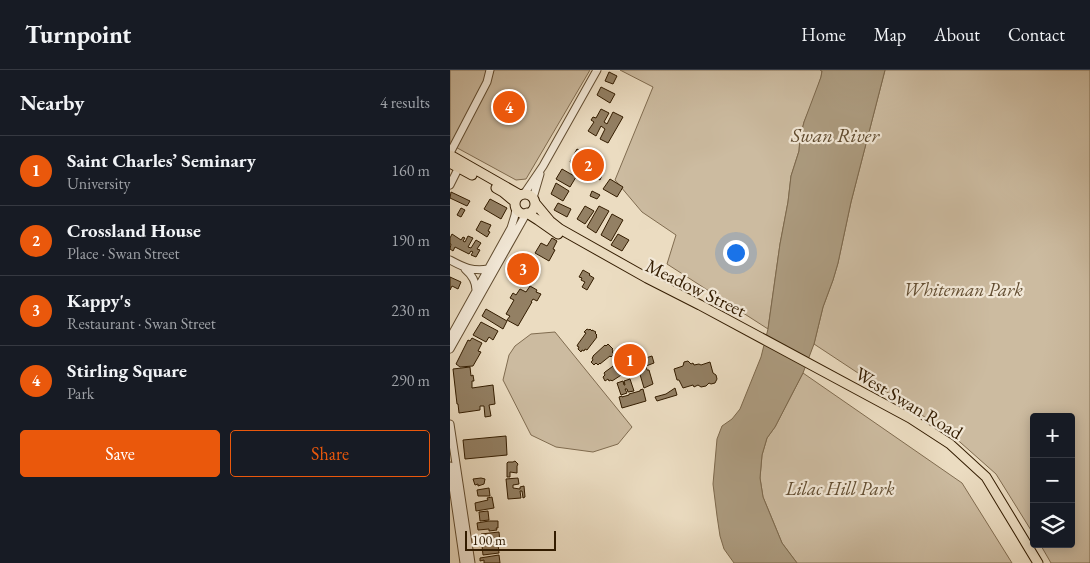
<!DOCTYPE html>
<meta charset="utf-8">
<style>
body{margin:0;font-family:"EB Garamond",serif;background:#242831;color:#f1f3f6}
.controls{position:absolute;right:15px;bottom:15px;display:grid;overflow:hidden;border-radius:5px;box-shadow:0 2px 12px #0003}
.controls button{width:45px;height:45px;display:grid;place-items:center;padding:0;border:0;border-bottom:1px solid #363941;background:#171b24;color:#f1f3f6;font:25px sans-serif}
.scale{position:absolute;left:15px;bottom:12px;width:91px;box-sizing:border-box;padding-left:5px;border:2px solid #331c00;border-top:0;font-size:14px;line-height:18px;white-space:nowrap;color:#331c00;-webkit-text-stroke:4px #f2e8d7;paint-order:stroke}
.you{position:absolute;left:285px;top:182px;width:18px;height:18px;margin:-12px;border:4px solid #fff;border-radius:50%;background:#1a73e8;box-shadow:0 0 0 8px #1a73e833}
.badge{display:grid;place-items:center;width:32px;height:32px;border-radius:50%;background:#ea580c;color:#fff;font-size:16px;font-weight:700}
.pin{position:absolute;translate:-50% -50%;border:2px solid #fff;box-shadow:0 1px 5px #0006}
.list{margin:0;padding:0;list-style:none}
h2{display:flex;justify-content:space-between;align-items:center;height:65px;margin:0;padding:0 20px;font-size:21px}
h2 small{font-size:16px;font-weight:400;color:#9ea1a6}
.list li{display:grid;grid-template-columns:32px 1fr auto;gap:15px;align-items:center;box-sizing:border-box;height:70px;padding:0 20px;border-top:1px solid #363941}
.list b{display:block;font-size:19px;white-space:nowrap}
.list p{margin:0;font-size:16px;white-space:nowrap;color:#9ea1a6}
.list em{font-size:16px;font-style:normal;color:#9ea1a6}
.actions{display:flex;gap:10px;padding:15px 20px}
.actions a{flex:1;padding:11px 0;border:1px solid #ea580c;border-radius:5px;text-align:center;font-size:18px;color:#ea580c}
.actions .main{background:#ea580c;color:#fff}
.icon{flex:none;width:28px;height:28px;fill:none;stroke:currentColor;stroke-width:2;stroke-linecap:round;stroke-linejoin:round}
.map{position:relative;flex:none;width:640px;height:493px;overflow:hidden}
header{display:flex;align-items:center;gap:30px;box-sizing:border-box;height:70px;padding:0 25px;background:#171b24;border-bottom:1px solid #363941}
header strong{font-size:24px}
nav{display:flex;gap:28px;margin-inline-start:auto;font-size:18px}
main{display:flex}
aside{flex:1;background:#171b24}
.map>svg:first-child{display:block}
.green{fill:#ccbba0;stroke:#806c50}
.water{fill:#ac9b7f;stroke:#7c684c}
.building{fill:#938064;stroke:#331c00}
.lines{fill:none;stroke-linecap:round;stroke-linejoin:round}
.minor-casing{stroke:#614c30;stroke-width:9}
.major-casing{stroke:#331c00;stroke-width:11}
.minor{stroke:#f2e8d7;stroke-width:7}
.major{stroke:#ebdcc1;stroke-width:9}
.labels{text-anchor:middle;dominant-baseline:central;stroke-width:4.5;stroke-linejoin:round;paint-order:stroke}
.street-label{font-size:19px;fill:#331c00;stroke:#f2e8d7}
.park-label{font-size:19px;font-style:italic;fill:#614c30;stroke:#f2e8d7}
.water-label{font-size:20px;font-style:italic;fill:#5d482c;stroke:#f2e8d7}
</style>
<header>
<strong>Turnpoint</strong>
<nav><a>Home</a><a>Map</a><a>About</a><a>Contact</a></nav>
</header>
<main>
<aside>
<h2>Nearby<small>4 results</small></h2>
<ul class="list">
<li><span class="badge">1</span><div><b>Saint Charles’ Seminary</b><p>University</p></div><em>160 m</em></li>
<li><span class="badge">2</span><div><b>Crossland House</b><p>Place · Swan Street</p></div><em>190 m</em></li>
<li><span class="badge">3</span><div><b>Kappy's</b><p>Restaurant · Swan Street</p></div><em>230 m</em></li>
<li><span class="badge">4</span><div><b>Stirling Square</b><p>Park</p></div><em>290 m</em></li>
</ul>
<div class="actions"><a class="main">Save</a><a>Share</a></div>
</aside>
<div class="map">
<svg width="640" height="493" viewBox="0 0 640 493">
<rect width="100%" height="100%" fill="#ebdcc1"/>
<filter id="stains"><feTurbulence type="fractalNoise" baseFrequency=".004" numOctaves="4"/><feColorMatrix values="0 0 0 0 .2 0 0 0 0 .09 0 0 0 0 .02 0 0 0 .5 -.17"/></filter>
<radialGradient id="worn" r=".72"><stop offset=".6" stop-color="#630" stop-opacity="0"/><stop offset="1" stop-color="#630" stop-opacity=".3"/></radialGradient>
<path class="green" d="M0,0h140l-64,109 -10,1 -66,-36z
M170,0h200l2,1 -1,6 -6,19 -11,26 -4,16 -1,13 -8,25 -3,26 -8,42 -12,85 -101,-65 9,-29 -34,-23 -27,-32 38,-93z
M435,0h205v493h-39l-11,-19h31v-127h-37v118l-38,-61 -44,-39 -138,-91 9,-37 10,-27 5,-17 13,-61z
M105,262l77,95 -14,17 -25,8 -37,-5 -25,-12 -28,-55 6,-25 6,-9 16,-12z
M353,303l159,110 50,80h-215l-15,-20 -9,-22 -10,-24 -3,-19 2,-23 5,-17 8,-11z"/>
<path class="water" d="M370,0h65l-34,132 -13,61 -5,17 -10,27 -9,37 -11,29 -12,23 -16,31 -8,11 -5,17 -2,23 3,19 19,46 15,20h-63l-10,-14 -4,-13 -3,-20 -4,-32 4,-45 5,-13 10,-7 8,-10 21,-52 7,-28 12,-85 8,-42 3,-26 8,-25 1,-13 4,-16 17,-45 1,-6z"/>
<path class="building" d="M159,2l8,4 -4,8 -8,-3z
M151,17l14,7 -5,9 -13,-8z
M151,39l8,4 -5,9 3,2 6,-12 10,5 -15,26 -8,-4 5,-10 -4,-3 -5,10 -8,-5 6,-9 -3,-2 2,-3 3,1z
M127,79l26,14 -4,7 4,3 -3,7 -30,-18z
M112,99l14,8 -6,10 -14,-8z
M160,109l13,8 -6,10 -14,-8z
M106,113l13,8 -6,10 -12,-7z
M142,121l8,4 -3,4 -7,-3z
M1,122l19,9 -3,5 -17,-8z
M40,129l17,9 -6,11 -17,-10z
M108,133l13,6 -4,8 -13,-7z
M135,136l9,5 -9,13 -8,-5z
M149,136l10,5 -13,22 -9,-6z
M11,138l4,2 -4,7 -4,-2z
M162,144l11,6 -12,21 -10,-6z
M31,151l10,4 -3,6 2,1 -3,5 -11,-7z
M2,164l9,6 2,-3 2,1 -2,3 2,1 3,-6 5,2 -5,9 3,1 5,-8 5,3 -4,6 3,1 -4,7 -5,-2 2,-3 -2,-1 -2,3 -14,-7 -2,4 -3,-2 1,-5h-1v-6z
M168,164l11,6 -7,11 -11,-6z
M102,168l5,3 -4,8 2,1 -6,11 -14,-8 6,-10 6,3z
M70,191l16,9 -2,4 -6,-4 -3,6 -12,-5 4,-8 1,1z
M133,200l7,4 -1,1 5,3 -7,12 -5,-3 3,-5 -4,-2 1,-2 -3,-1z
M0,207l11,5 -3,7 -6,-3 -2,4z
M80,216l7,4 -1,2 5,2 -4,7 -4,-2 -2,3h1l-14,24 -11,-6 3,-4 -4,-2 8,-14 -4,-2 3,-5 3,2 4,-6 6,3z
M36,239l21,12 -4,8 -21,-13z
M31,252l17,9 -5,9 -4,-3 -3,5 -13,-7z
M137,259l2,1 1,-1 2,2v-1l4,2 -1,1 2,2 -1,1 1,1 -10,13 -2,-1 -1,2 -2,-1 -1,2 -3,-3 1,-2 -2,-1 1,-2 8,-11 -2,-1z
M22,268l10,5 -4,8 3,1 -8,14 -13,1 -4,-3 12,-24 2,1z
M158,274l5,5h-1l1,2 -1,1 2,2 -3,3 -1,-1 -10,8v-1l-2,2 -2,-2 -2,2 -3,-3 2,-2 -1,-2 1,-1v-1l12,-11 1,1z
M202,286l2,7 -8,3 1,4h2l4,14 -9,4 -8,-27z
M169,291l2,2 1,-1 1,2 1,-1 3,4 -1,5 -14,9 -1,-1 -2,1 -1,-2 -3,2 -2,-4 2,-2 -1,-2 1,-1 11,-8v-1z
M238,291l3,3 2,-1 1,2 5,-1 2,1 9,-3 3,11 3,2 1,4 -2,4 -4,1 -2,-1 -3,3 -5,1 -3,-2 -4,2 -1,-2 -10,3 -4,-8h-2l-3,-11 9,-3 1,-4z
M20,297l1,9 2,-1 1,6h-2v7l21,-3 2,19 -6,1 2,11 -6,1 -1,-11h-4v4l-21,3 -1,-9h-1l-4,-35z
M180,309l4,12 -6,1 -1,-3h-2l2,4 -6,2 -4,-12 6,-2 1,4h1l-1,-4z
M225,318l2,7 -20,6 -2,-4 11,-3z
M193,319l3,12 -24,7 -3,-11 3,-1v1l7,-2v-1l11,-3v-1z
M56,366l1,19 -42,4 -2,-19z
M65,391l3,3 -1,2v7l-7,-1v5h-3v-14l1,-1h5z
M31,408l4,1 -1,5 -6,2v-2l-3,1 -2,-6z
M68,408l1,6 -6,1v3l7,1v-2l4,-1 1,11 -2,1 -1,-7h-2l1,7 -13,1 -2,-20z
M39,418l1,8h-12l-1,-6z
M42,427l2,11 -18,3 -1,-8 13,-3 -1,-2z
M38,441l1,9 -9,1 -1,-9z
M39,451h9v7h-2l1,2 -8,1v-2l-11,1 -1,-7z
M49,462l1,9 -19,3v-10z
M48,474l1,9 -16,2 -1,-9z
M49,485l1,8h-16v-3l-4,1v-3z"/>
<g class="lines">
<defs>
<path id="minor" d="M0,83l37,-71 3,-12
M0,115l11,-22
M74,124l19,-28 54,-96
M83,128l7,-24
M0,190c13,7 23,12 38,9
M15,199c7,6 11,12 11,21
M0,268l61,-110 4,-13 1,-7
M0,279l76,-135
M0,354l21,139
M0,396l14,97"/>
<path id="major" d="M0,85l70,40
M0,93l22,12
M46,118l7,4 12,10
M65 134a10 10 0 1 1 20 0a10 10 0 1 1-20 0Z
M85,133l15,18 10,8 87,49 53,27 210,113 40,26 36,33 52,86
M77,143l11,7 20,14"/>
</defs>
<use href="#minor" class="minor-casing"/>
<use href="#major" class="major-casing"/>
<use href="#minor" class="minor"/>
<use href="#major" class="major"/>
</g>
<g class="labels">
<g class="street-label">
<text transform="translate(246 218) rotate(26)">Meadow Street</text>
<text transform="translate(459 333) rotate(31)">West Swan Road</text>
</g>
<g class="park-label">
<text x="513" y="219">Whiteman Park</text>
<text x="390" y="418">Lilac Hill Park</text>
</g>
<g class="water-label">
<text x="385" y="65">Swan River</text>
</g>
</g>
<rect width="100%" height="100%" filter="url(#stains)"/>
<rect width="100%" height="100%" fill="url(#worn)"/>
</svg>
<div class="controls">
<button>+</button>
<button>−</button>
<button><svg class="icon" aria-label="layers" viewBox="0 0 24 24"><path d="M12 4l9 5-9 5-9-5zM3 14l9 5 9-5"/></svg></button>
</div>
<div class="scale">100 m</div>
<div class="you"></div>
<div class="pin badge" style="left:180px;top:290px">1</div>
<div class="pin badge" style="left:138px;top:95px">2</div>
<div class="pin badge" style="left:73px;top:199px">3</div>
<div class="pin badge" style="left:59px;top:37px">4</div>
</div>
</main>
